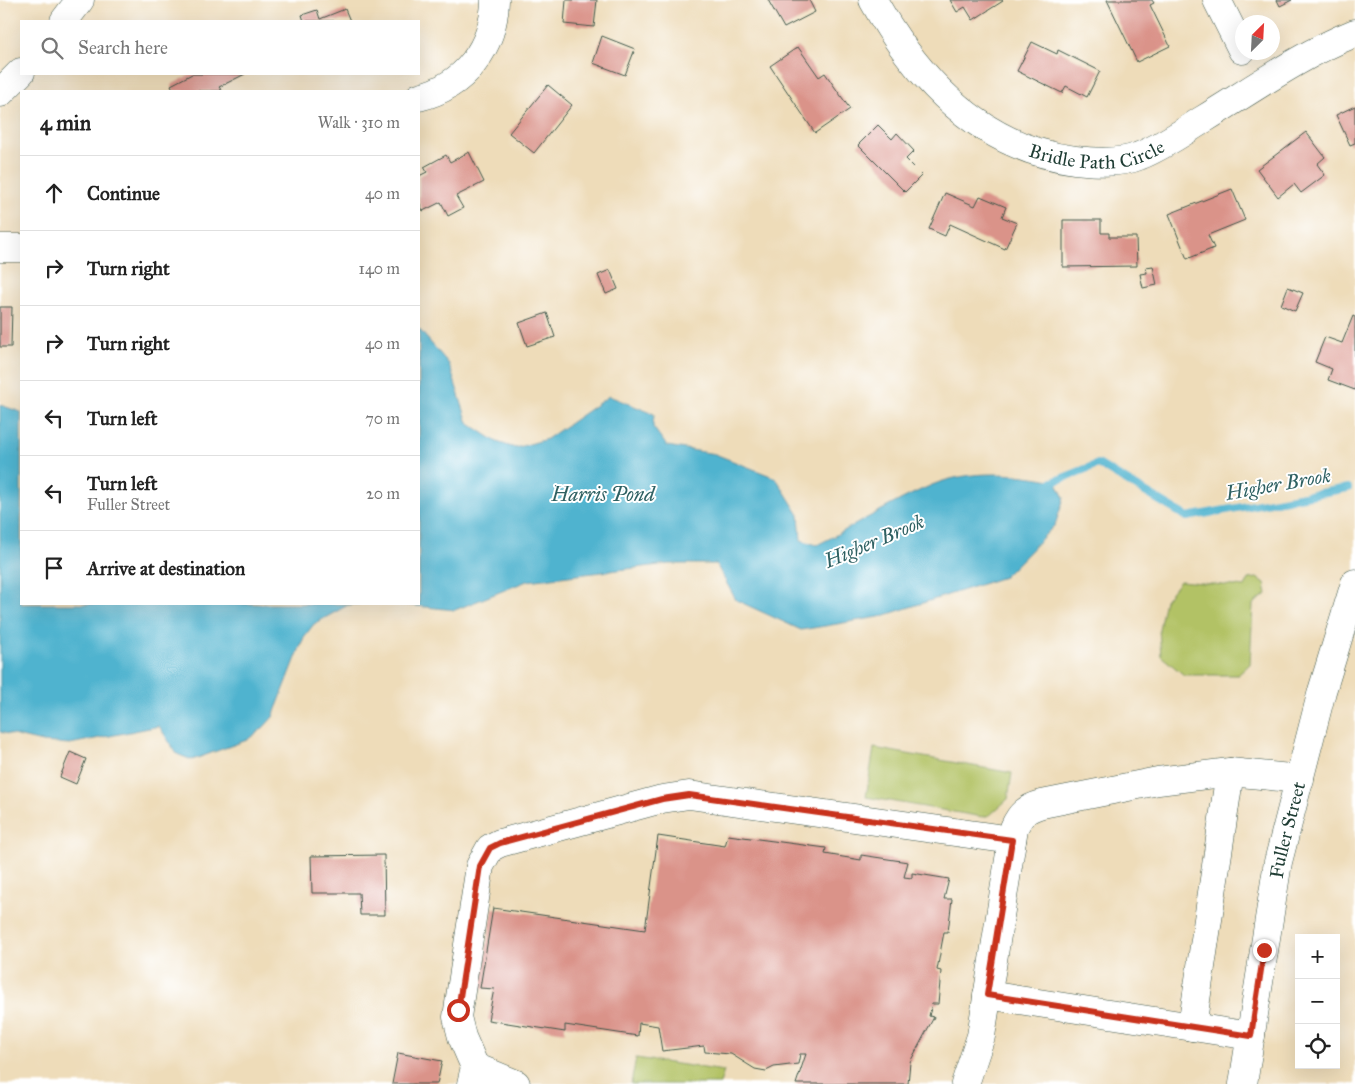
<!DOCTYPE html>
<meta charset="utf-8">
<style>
body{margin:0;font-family:"IM FELL Great Primer",serif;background:#f2f2f2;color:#222}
.controls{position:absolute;right:15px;bottom:15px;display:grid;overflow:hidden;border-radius:0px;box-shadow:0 5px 20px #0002}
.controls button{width:45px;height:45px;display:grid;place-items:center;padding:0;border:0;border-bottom:1px solid #e0e0e0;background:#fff;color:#222;font:25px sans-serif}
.compass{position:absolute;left:1235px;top:15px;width:45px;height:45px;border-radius:50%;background:#fff;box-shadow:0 5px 20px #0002;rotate:24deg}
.stop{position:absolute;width:15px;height:15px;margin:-11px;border:4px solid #c8321e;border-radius:50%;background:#fff}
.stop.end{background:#c8321e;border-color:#fff;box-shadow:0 1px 5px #0008}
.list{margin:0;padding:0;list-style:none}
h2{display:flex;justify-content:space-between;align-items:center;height:65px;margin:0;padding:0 20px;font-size:21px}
h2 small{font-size:16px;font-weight:400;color:#767676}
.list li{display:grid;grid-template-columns:32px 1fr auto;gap:15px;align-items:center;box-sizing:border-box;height:75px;padding:0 20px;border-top:1px solid #e0e0e0}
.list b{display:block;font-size:19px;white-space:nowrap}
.list p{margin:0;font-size:16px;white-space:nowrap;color:#767676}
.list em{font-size:16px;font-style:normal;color:#767676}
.icon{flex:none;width:28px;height:28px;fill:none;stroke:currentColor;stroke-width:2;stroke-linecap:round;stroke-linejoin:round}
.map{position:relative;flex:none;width:1355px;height:1084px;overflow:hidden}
.search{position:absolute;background:#fff;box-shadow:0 5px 20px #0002;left:20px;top:20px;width:400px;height:55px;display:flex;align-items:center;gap:12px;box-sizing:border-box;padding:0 18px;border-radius:0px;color:#767676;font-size:19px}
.panel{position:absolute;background:#fff;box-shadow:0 5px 20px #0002;left:20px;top:90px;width:400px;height:515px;border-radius:0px}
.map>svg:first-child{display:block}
.green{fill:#b2c265;stroke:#68804c}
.water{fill:#50b3cf;stroke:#387882}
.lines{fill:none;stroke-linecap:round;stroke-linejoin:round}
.stream{stroke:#50b3cf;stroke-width:8}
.building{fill:#da9389}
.minor-casing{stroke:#3e5548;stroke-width:29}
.minor{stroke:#fff;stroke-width:28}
.route{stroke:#c8321e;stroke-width:6}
.labels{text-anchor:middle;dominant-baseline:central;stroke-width:4;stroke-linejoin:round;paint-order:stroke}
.street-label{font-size:19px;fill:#1f3d34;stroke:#fff}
.water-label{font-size:20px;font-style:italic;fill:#2e6062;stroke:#fff}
</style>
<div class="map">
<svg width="1355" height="1084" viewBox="0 0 1355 1084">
<rect width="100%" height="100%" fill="#fff"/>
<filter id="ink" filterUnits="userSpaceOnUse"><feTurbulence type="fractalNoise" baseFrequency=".02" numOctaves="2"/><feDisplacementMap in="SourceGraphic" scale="10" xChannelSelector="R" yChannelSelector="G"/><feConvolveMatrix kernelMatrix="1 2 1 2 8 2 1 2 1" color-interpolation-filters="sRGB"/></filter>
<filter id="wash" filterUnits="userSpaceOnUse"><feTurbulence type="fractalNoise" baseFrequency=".0096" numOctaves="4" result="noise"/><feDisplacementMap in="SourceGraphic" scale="20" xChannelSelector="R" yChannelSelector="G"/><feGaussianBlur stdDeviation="1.12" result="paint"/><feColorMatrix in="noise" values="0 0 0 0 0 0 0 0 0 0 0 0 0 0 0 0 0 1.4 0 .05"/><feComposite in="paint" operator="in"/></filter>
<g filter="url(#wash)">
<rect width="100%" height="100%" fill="#eedcb9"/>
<path class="green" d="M1257,578l8,6 2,10 -14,10 -3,60 -12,11h-54l-23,-19 -2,-27 6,-29 15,-19 65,6 4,-8z
M874,748l138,25 -4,26 -18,16 -7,2 -117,-20z
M636,1058l88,13 -4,13h-89z"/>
<path class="water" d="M419,329l30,35 19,59 29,19 18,6 32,-9 62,-43 45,18 -1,13 14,19 48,8 61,24 23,37 2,25 16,5c38,-19 75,-43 115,-60 39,-16 84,-12 124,-4l8,17 -9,27 -51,52 -125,40 -78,13 -65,-30 -20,-36h-48l-141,17 -72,29 -58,-6h22z
M0,405l21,7v192h338l-11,1 -34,19 -10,13 -31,80 -11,12 -15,11 -55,20 -15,-6 -18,-28 -89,18 -28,-2 -42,-10z"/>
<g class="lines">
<path class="stream" d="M1048,484l50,-20 89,53 161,-29"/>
</g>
<g id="blocks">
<path class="building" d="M566,0h31l-3,27 -30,-3z
M768,0h41l6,12 -31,16z
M950,0h52l1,1 -30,19 -8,-13 -8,5z
M1107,0h45l2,3 -4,2 20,41 -33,16z
M1277,0h15l-12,6z
M345,9l5,12h-46l-2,-6 15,-5 3,9z
M602,36l33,13 -10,26 -32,-12z
M1032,42l25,12 1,-4 42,21 -13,26 -21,-11 -4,7 -45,-22z
M798,47l21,30 6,-4 25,36 -35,24 -45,-67z
M192,74h53l-26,13 3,4h-48l-3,-6z
M548,85l24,20 -38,48 -25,-20z
M1355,106v37l-5,2 -14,-30z
M878,125l14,14 5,-6 17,18 -8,8 16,16 -17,17 -47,-47z
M1306,132l19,25 -8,7 8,11 -24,18 -7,-9 -16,13 -21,-28z
M469,152l15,30 -28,14 7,12 -15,8 -7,-14 -18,9 -4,-9v-26l8,-4 -3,-5 22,-12 4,7z
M1232,189l13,31 -37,15 6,13 -27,11 -18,-45z
M945,193l30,13 5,-10 26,11 -4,10 15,6 -12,26 -55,-25 -5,12 -16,-7z
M1063,220h38v13h8v4h27l1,29 -74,1z
M1153,266l4,19 -14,3 -3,-14 7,-1 -1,-6z
M610,270l8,19 -12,5 -8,-19z
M1288,287l15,6 -8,18 -14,-6z
M0,307h12l-1,40h-11z
M547,313l8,24 -28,9 -8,-23z
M1353,316l2,1v73l-27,-10 4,-11 -17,-7 10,-25 17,6z
M70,752l16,7 -10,25 -16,-7z
M728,835l98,13 -1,6 36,6v-5l47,7 -4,15 8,1v-5l37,6 -5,20h8l-4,33h-4l-7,38 4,1 -3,33h-6l-3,12 5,1 -24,45 -2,22h-112l10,-30h-6l-2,10 -24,3 -8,4 -11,-2 -24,-15 -26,-2 -1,-6 -42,5 -4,-25 -19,-3 -1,13 -73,-11v7l-77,-12 6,-31 -14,-1 13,-80 152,22 13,-94 67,10z
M384,855l1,60h-25l-1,-22h-47l-1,-37z
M398,1053l44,8 -5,23h-45z"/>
</g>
</g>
<g filter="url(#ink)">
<use href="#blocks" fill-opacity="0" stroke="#3e5548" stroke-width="1"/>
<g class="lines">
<defs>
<g id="minor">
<path id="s1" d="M873,0c44,79 107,148 202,160 19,2 45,4 64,-4 23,-9 44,-24 65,-37 49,-30 98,-65 151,-86"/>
<path d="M1217,0l25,50"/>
<path d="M64,21l16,-21"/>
<path d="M0,93l21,-21"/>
<path d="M419,97c46,-11 75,-50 76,-97"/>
<path d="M0,248h21"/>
<path d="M987,995l264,41"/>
<path d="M1192,1027l38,-255"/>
<path d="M475,1067l41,17"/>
<path d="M471,1084l4,-17 -13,-30 -5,-20 23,-151 10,-18 10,-5 162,-44 27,-4 323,45"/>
<path d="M965,1084l16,-48 33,-208c6,-14 13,-20 28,-24l116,-23 72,-9 70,7"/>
<path id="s2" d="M1243,1084l35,-222 44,-171 33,-108"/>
</g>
</defs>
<use href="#minor" class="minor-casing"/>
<use href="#minor" class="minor"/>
</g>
</g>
<g class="lines" filter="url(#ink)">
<path class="route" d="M458,1010l22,-144 10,-18 10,-5 162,-44 27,-4 323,45 -25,155 264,41 13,-86"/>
</g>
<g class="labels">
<g class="street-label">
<text stroke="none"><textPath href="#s1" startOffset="290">Bridle Path Circle</textPath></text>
<text stroke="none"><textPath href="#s2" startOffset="258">Fuller Street</textPath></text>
</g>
<g class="water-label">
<text transform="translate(1278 484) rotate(-10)">Higher Brook</text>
<text x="603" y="494">Harris Pond</text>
<text transform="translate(874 541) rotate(-23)">Higher Brook</text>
</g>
</g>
</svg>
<div class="controls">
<button>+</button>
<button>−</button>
<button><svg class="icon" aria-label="locate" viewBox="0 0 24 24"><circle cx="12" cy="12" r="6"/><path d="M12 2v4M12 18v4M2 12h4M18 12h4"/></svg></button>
</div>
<svg class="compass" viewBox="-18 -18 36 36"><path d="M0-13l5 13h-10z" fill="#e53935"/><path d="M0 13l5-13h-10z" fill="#767676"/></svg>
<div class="stop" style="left:458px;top:1010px"></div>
<div class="stop end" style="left:1264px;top:950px"></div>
<div class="search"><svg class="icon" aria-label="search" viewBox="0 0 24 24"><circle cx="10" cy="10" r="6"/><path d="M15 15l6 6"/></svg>Search here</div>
<section class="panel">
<h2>4 min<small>Walk · 310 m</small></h2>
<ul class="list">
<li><svg class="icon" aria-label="ahead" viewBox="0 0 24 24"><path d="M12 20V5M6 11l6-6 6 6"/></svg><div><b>Continue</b></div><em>40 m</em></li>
<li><svg class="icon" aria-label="right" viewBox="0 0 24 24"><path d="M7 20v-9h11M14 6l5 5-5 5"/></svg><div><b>Turn right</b></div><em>140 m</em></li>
<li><svg class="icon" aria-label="right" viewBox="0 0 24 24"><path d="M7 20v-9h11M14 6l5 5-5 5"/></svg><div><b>Turn right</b></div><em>40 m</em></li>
<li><svg class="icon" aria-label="left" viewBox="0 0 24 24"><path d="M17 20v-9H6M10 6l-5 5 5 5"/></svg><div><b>Turn left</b></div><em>70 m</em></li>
<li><svg class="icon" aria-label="left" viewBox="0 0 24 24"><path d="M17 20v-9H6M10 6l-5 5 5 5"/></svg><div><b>Turn left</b><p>Fuller Street</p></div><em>20 m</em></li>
<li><svg class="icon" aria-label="arrive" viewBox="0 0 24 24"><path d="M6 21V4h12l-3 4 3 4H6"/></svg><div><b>Arrive at destination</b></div></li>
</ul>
</section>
</div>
